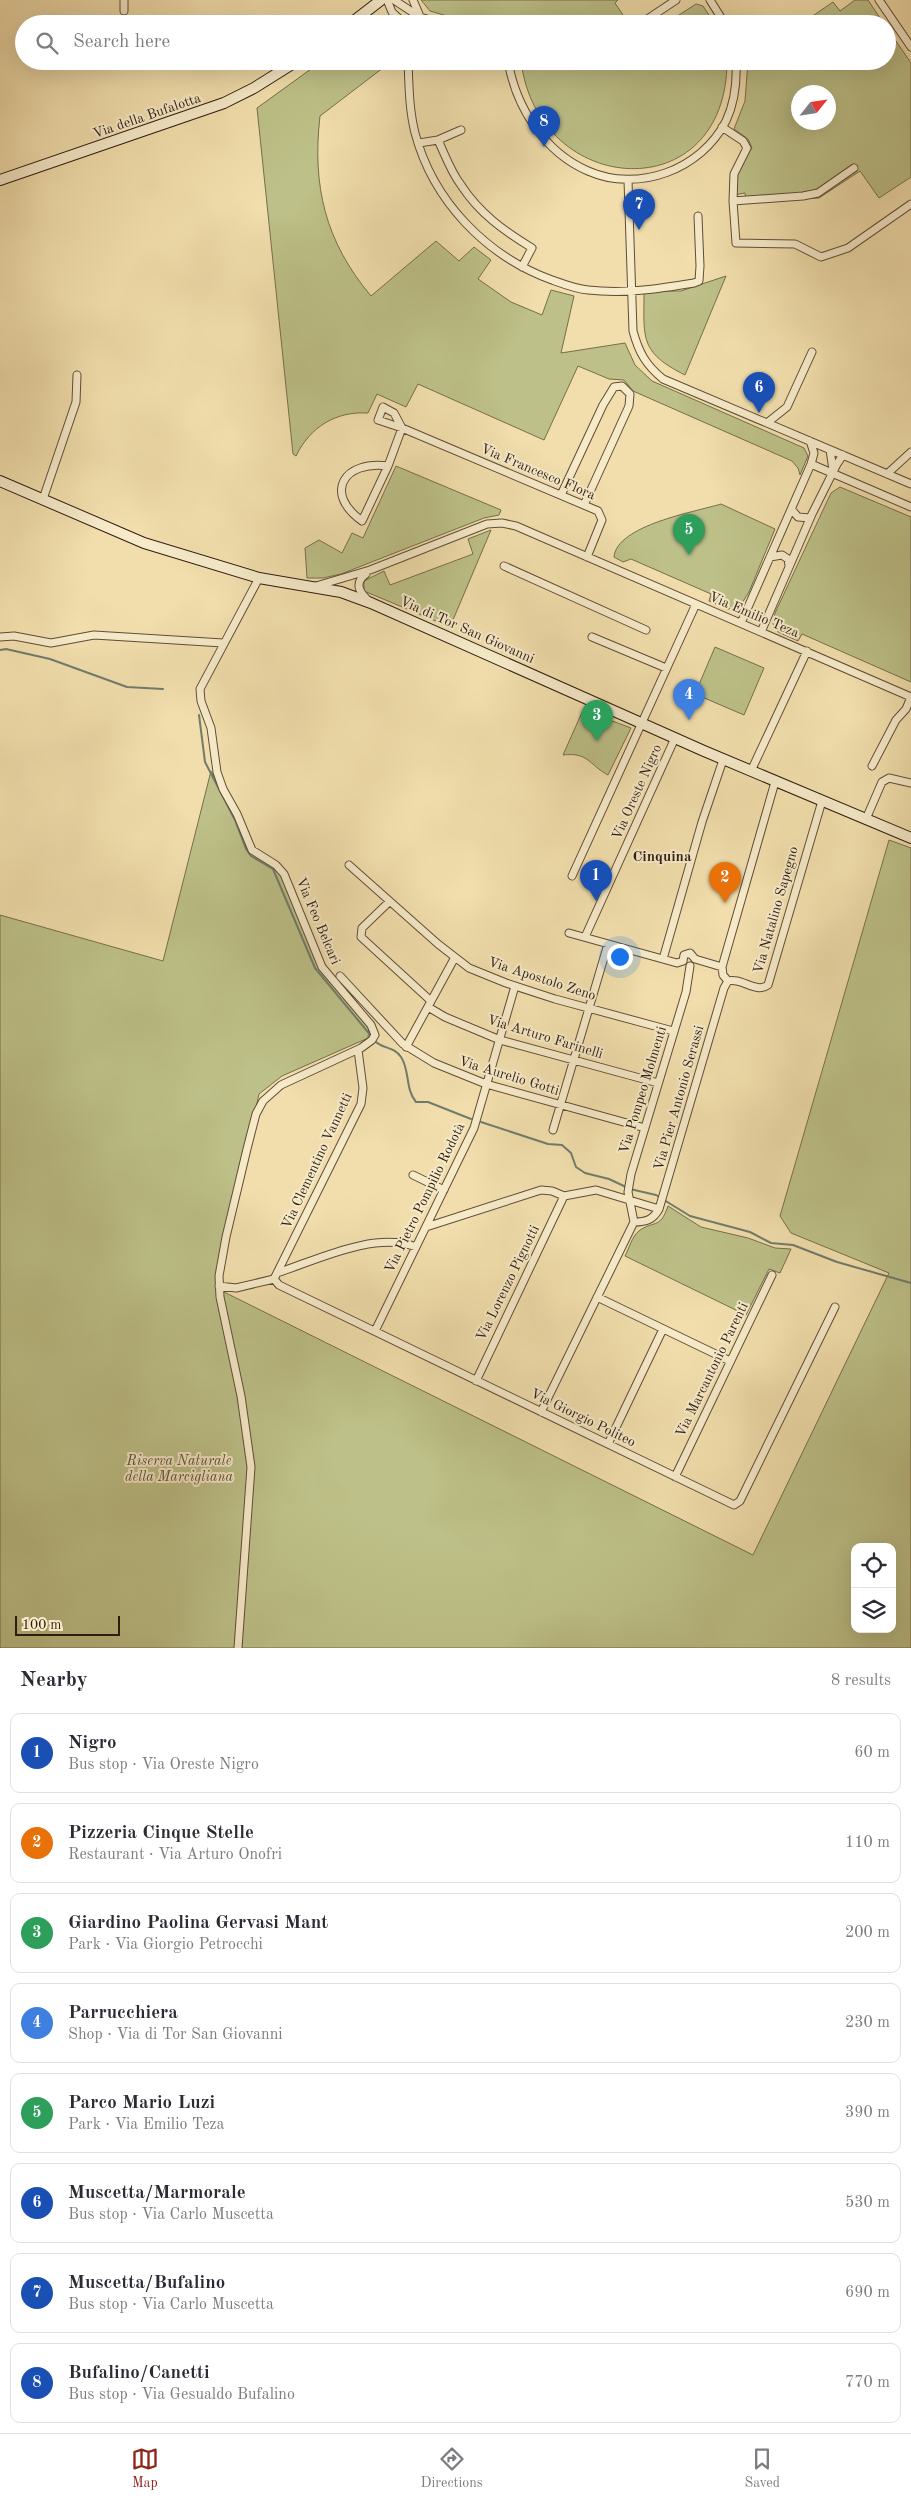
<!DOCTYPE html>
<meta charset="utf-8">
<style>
body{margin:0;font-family:"Old Standard TT",serif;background:#f2f2f3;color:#2b2b33}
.controls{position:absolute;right:15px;bottom:15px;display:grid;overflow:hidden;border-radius:10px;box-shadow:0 5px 20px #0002}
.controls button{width:45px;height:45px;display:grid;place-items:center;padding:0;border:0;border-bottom:1px solid #e1e1e2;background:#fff;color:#2b2b33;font:25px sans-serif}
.compass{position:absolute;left:791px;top:85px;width:45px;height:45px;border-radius:50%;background:#fff;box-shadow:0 5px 20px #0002;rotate:60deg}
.scale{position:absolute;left:15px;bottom:12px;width:105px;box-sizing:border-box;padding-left:5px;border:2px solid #2f1c10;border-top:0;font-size:14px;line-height:18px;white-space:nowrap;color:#2f1c10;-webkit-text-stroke:4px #f6eac9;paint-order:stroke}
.you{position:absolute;left:619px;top:956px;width:18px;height:18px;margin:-12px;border:4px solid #fff;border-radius:50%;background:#1a73e8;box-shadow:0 0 0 8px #1a73e833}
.badge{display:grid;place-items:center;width:32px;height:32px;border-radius:50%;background:#8f2418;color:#fff;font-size:16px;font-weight:700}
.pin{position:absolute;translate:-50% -41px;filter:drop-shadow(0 1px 2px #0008)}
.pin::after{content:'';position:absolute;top:26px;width:18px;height:15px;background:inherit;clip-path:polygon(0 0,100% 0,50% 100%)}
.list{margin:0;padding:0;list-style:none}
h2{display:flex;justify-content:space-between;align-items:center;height:65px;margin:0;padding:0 20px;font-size:21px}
h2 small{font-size:16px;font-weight:400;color:#7c7c81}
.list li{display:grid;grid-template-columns:32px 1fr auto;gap:15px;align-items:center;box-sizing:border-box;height:80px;margin:0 10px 10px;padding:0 10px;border:1px solid #e1e1e2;border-radius:10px}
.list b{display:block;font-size:19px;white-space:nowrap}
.list p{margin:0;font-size:16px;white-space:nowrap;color:#7c7c81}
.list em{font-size:16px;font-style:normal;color:#7c7c81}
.icon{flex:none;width:28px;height:28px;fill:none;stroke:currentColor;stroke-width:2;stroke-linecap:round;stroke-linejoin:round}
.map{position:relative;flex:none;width:911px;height:1648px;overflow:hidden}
.search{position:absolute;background:#fff;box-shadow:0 5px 20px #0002;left:15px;right:15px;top:15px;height:55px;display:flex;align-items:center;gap:12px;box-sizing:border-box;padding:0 18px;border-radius:28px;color:#7c7c81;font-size:19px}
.sheet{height:785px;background:#fff}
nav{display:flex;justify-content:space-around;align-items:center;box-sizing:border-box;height:70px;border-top:1px solid #e1e1e2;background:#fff;font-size:14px;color:#7c7c81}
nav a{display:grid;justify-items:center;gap:2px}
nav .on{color:#8f2418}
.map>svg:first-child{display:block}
.green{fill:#bdc088;stroke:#766e4c;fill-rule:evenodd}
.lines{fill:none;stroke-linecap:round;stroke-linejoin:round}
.stream{stroke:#707c6d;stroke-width:2}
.street-casing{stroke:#604c37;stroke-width:9}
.secondary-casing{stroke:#2f1c10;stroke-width:12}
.street{stroke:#f6eac9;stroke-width:7}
.secondary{stroke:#f6eac9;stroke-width:10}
.labels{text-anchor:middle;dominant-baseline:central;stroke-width:4;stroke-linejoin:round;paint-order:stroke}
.street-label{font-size:14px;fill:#2f1c10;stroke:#f6eac9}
.park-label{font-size:14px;font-style:italic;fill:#5a4d34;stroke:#f6eac9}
.neighbourhood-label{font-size:15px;font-weight:bold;fill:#2f1c10;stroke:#f6eac9}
</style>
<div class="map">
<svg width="911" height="1648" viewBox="0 0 911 1648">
<rect width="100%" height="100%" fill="#f1deac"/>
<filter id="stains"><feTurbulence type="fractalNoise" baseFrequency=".004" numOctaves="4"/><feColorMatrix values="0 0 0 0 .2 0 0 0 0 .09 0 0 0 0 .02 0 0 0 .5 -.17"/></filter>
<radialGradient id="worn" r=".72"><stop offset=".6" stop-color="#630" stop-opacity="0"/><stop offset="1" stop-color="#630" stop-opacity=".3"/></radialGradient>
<path class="green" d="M421,0h197l-3,3 10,15 -16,3 -162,-5 -17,-5z
M855,0h13l16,24h-83l32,-22 7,9z
M696,4l7,2 12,18h-50z
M887,28l24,35v114l-32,21 -19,-27 -41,27 -73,4 -1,-9 -11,2 1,-23 17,-24 -4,-9 -14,-10 11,-28 3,-40h139zM798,92h30v30h-30z
M322,61h70l-72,55c-8,70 5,125 51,180l65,-55 23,20 15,-14 17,13 -13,19 33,23 31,13 9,-25 23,6 -13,57 64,-10 10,22 17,16 152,67 4,8 -8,19 -2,-7 -6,-7 -159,-70 -9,-11 -15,-1 -31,-13 -34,74 -126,-56 -12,23 -29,-13 -9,19c-32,-2 -58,14 -72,43l-3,-2 -36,-346z
M521,61h206c0,149 -189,138 -206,0z
M726,276l-41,99c-46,-23 -41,-37 -41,-84h37z
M396,466l105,44 -2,5 -15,3 -143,56 -18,4h-16l-2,-30 14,-8 23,13 10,-20 11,5z
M840,487l71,30v165l-109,-48 -4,7 -20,-9 -5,-8 2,-11 56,-120z
M721,504l54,25 -26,63 -10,16 -12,1 -18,-8 2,-7 -80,-35 -8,3 -9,-5c3,-32 81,-45 107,-53z
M491,530l-41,97 -86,-36v-10l20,-10 6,14 83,-31 -5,-15z
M715,647l49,21 -20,47 -49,-21z
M583,710l48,18 -23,47c-19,-10 -19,-23 -45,-20z
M211,771l19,34 21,47 25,15 12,22 31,79 50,60 -1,10 -86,38 -23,18 -43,194 537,267 136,-282 -98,-40 -11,-17 109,-376 22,8v800h-911v-733l163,46zM855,1547h37v82h-37z
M668,1206l33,21 47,11 27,10 16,1 -11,24 -11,-4 -23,46 -121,-59c4,-7 7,-20 14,-25 14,-11 21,-1 29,-25z"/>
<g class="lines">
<path class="stream" d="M0,650l6,-1 44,10 77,28 36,2
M199,715l6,47 30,58 11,29 5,7 22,13 42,99 57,69
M375,1041c7,8 19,5 26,16 9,13 4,32 15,45h12l43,17
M481,1122l67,22 14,1 9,8 5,14 9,6 24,6 17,8
M630,1189l26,6 34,21 60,16 21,11 22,2 44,17 74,21"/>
<defs>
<path id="street" d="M387,0l5,12 13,12
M394,0l26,17 24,7
M413,0l6,14
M710,0l15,24
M879,0l32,47
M124,11v-11
M360,24l13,-4 15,4
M640,24l36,-24
M408,61c1,24 1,48 7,72 18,68 71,123 137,147 11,4 24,9 36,10 36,4 70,-1 106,-7l5,-2 1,-15 -2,-50
M508,61c8,46 36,91 80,110 50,22 113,-1 138,-50 9,-19 11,-39 10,-60
M722,127l21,14 4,7 -13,26 -1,27 3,42 59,1 26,13 27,-9 63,-44
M438,140c7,15 13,32 23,45 18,28 43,46 71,63l-10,19
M419,143l19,-3 23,-10
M628,180l5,151c6,22 13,34 30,48l248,105
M733,201l70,-5 15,-3 36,-25
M767,423l20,-16 25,-55
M830,450l3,20
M811,464l100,43
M388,466c-44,-6 -65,27 -26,55l26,-55 14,-38 -8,-15 -11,-6 -5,13 24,8 196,83 4,9 -15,37
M887,474l24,-22
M561,495l42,-90 11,-18 8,-1 8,8 -1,12 -45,99
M43,499l33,-97 1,-27
M792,510l6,7 12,1
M770,557l12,-2 6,4 1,7
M504,566l142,64
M366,574c-11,8 -8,17 1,25
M316,586l54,-16 117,-46 15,-1 14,3 395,171
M741,623l70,-159 3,-11 -4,-12
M761,632l51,-118 25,-50 6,-9
M0,637l14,-1 37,7 43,-8 129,8
M592,637l74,31
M872,766l24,-46 10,-11 5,-12
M751,771l56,-120
M866,819l16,-37 7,-4 22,5
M349,865l89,79 31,24 37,15 49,16 118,32
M572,876l124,-272
M389,902l-27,26 -1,9 70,64
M569,933l108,30 6,-2
M585,937l90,-199
M663,959l39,-137 21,-62
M683,961l1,-6 6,-2 5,6 27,8
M340,976l63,68 31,19 52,21 159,44
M728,981c13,-4 28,13 40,4l54,-184
M728,981l-5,-6 -1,-8 53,-185
M428,1007l17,10 55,23 158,43
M406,1047l48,-88
M553,1130l55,-186
M413,1175l31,15
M634,1222c12,0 19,-2 25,-13l65,-221 4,-7
M634,1222l-6,-30 3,-18 55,-182 4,-26
M426,1227l115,-37 11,1 12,5 32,-6 63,19
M277,1273c40,-13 98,-42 139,-26
M274,1279l5,6 455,220 6,-4 95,-194
M274,1279l87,-175 2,-16 -5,-38
M219,1286l17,2 38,-9
M597,1297l133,64
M375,1331l99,-203 41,-142
M476,1381l88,-185
M541,1412l93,-190
M608,1444l55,-115
M675,1477l97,-202
M238,1648l13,-181 -10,-71 -21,-99 -1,-21 7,-39 21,-88 9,-35 7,-13 18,-16 80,-37 11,-8 3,-5 -4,-10 -49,-58 -38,-93 -8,-9 -24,-15 -15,-36 -14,-25 -6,-17 -6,-44 -10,-27 -1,-12 59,-111"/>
<path id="secondary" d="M350,24l31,-24
M0,180l224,-77 30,-15 43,-27
M0,481l144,62 115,35 82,14 30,11 333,148 207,87"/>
</defs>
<use href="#street" class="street-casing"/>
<use href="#secondary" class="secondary-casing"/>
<use href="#street" class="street"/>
<use href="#secondary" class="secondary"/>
</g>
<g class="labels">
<g class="street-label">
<text transform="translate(147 116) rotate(-19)">Via della Bufalotta</text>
<text transform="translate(538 472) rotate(23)">Via Francesco Flora</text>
<text transform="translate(754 615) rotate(23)">Via Emilio Teza</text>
<text transform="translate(467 630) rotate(24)">Via di Tor San Giovanni</text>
<text transform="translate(637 792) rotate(-66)">Via Oreste Nigro</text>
<text transform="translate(776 910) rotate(-74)">Via Natalino Sapegno</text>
<text transform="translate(318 921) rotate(67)">Via Feo Belcari</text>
<text transform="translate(542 979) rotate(18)">Via Apostolo Zeno</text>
<text transform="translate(545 1037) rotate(17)">Via Arturo Farinelli</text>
<text transform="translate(509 1076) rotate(17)">Via Aurelio Gotti</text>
<text transform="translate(643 1090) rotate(-73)">Via Pompeo Molmenti</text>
<text transform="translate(679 1098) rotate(-74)">Via Pier Antonio Serassi</text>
<text transform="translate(317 1161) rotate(-65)">Via Clementino Vannetti</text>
<text transform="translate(425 1198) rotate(-64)">Via Pietro Pompilio Rodotà</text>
<text transform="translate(508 1283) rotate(-64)">Via Lorenzo Pignotti</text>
<text transform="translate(712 1370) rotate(-64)">Via Marcantonio Parenti</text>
<text transform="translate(583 1418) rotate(26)">Via Giorgio Politeo</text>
</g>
<g class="park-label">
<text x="179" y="1461">Riserva Naturale<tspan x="179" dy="16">della Marcigliana</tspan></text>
</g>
<g class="neighbourhood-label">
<text x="662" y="857">Cinquina</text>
</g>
</g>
<rect width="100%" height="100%" filter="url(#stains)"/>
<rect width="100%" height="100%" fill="url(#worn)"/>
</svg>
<div class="controls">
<button><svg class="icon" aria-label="locate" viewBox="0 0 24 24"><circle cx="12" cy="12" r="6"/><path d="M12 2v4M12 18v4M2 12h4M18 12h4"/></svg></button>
<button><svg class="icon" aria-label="layers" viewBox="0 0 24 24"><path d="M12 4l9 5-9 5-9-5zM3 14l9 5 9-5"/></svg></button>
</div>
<svg class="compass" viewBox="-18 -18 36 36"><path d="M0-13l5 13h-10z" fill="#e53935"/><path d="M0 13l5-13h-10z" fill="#7c7c81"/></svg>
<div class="scale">100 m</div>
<div class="you"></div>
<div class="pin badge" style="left:596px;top:901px;background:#1a4fb4">1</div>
<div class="pin badge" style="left:725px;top:903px;background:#e8710a">2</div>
<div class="pin badge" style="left:597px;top:741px;background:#2e9e5b">3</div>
<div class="pin badge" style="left:689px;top:720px;background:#3f7fe0">4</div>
<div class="pin badge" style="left:689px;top:555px;background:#2e9e5b">5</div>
<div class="pin badge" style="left:759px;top:413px;background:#1a4fb4">6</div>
<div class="pin badge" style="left:639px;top:230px;background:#1a4fb4">7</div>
<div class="pin badge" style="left:544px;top:147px;background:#1a4fb4">8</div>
<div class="search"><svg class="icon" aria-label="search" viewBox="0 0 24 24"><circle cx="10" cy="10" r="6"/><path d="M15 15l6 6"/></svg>Search here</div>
</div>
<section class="sheet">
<h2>Nearby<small>8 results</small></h2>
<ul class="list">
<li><span class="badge" style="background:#1a4fb4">1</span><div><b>Nigro</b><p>Bus stop · Via Oreste Nigro</p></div><em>60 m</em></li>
<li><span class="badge" style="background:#e8710a">2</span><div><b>Pizzeria Cinque Stelle</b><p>Restaurant · Via Arturo Onofri</p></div><em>110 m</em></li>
<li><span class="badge" style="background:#2e9e5b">3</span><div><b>Giardino Paolina Gervasi Mant</b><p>Park · Via Giorgio Petrocchi</p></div><em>200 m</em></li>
<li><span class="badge" style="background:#3f7fe0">4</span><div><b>Parrucchiera</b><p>Shop · Via di Tor San Giovanni</p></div><em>230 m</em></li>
<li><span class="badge" style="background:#2e9e5b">5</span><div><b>Parco Mario Luzi</b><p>Park · Via Emilio Teza</p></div><em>390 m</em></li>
<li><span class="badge" style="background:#1a4fb4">6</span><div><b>Muscetta/Marmorale</b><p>Bus stop · Via Carlo Muscetta</p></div><em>530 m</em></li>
<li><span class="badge" style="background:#1a4fb4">7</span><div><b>Muscetta/Bufalino</b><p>Bus stop · Via Carlo Muscetta</p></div><em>690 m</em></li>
<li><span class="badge" style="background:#1a4fb4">8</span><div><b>Bufalino/Canetti</b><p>Bus stop · Via Gesualdo Bufalino</p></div><em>770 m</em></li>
</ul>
</section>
<nav>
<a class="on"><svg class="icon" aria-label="map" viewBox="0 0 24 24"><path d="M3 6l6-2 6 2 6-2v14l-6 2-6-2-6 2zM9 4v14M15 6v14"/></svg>Map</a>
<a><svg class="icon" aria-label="directions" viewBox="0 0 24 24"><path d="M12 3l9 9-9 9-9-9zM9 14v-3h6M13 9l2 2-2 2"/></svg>Directions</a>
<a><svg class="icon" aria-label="saved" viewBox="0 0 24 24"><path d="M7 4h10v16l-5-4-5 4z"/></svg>Saved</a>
</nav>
